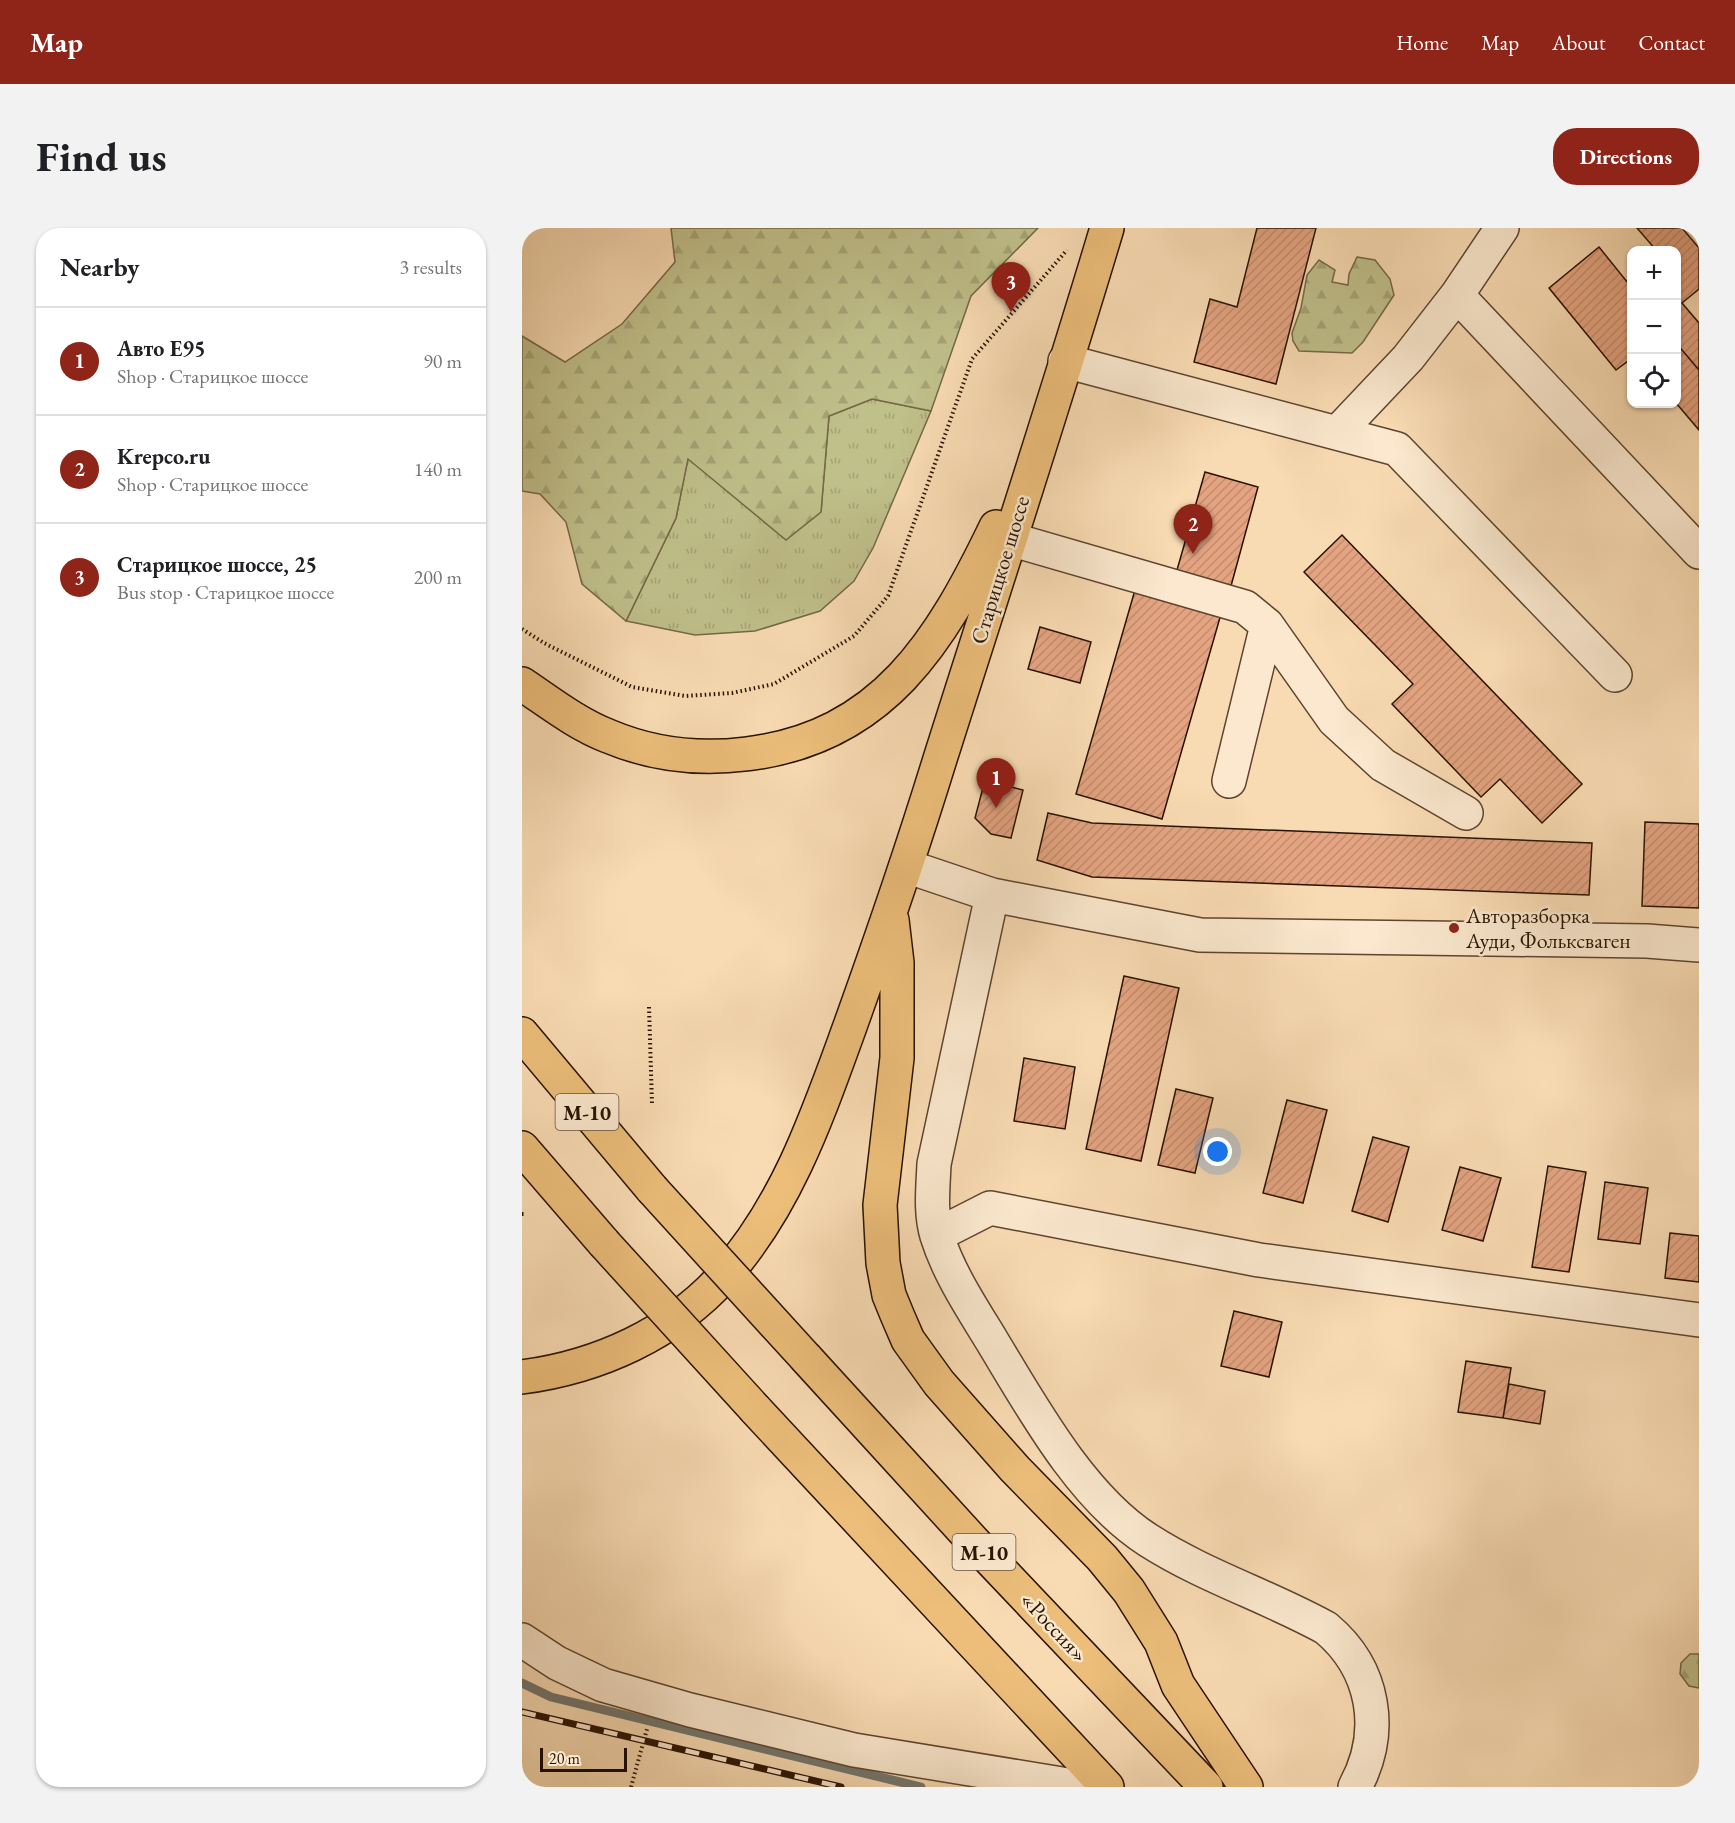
<!DOCTYPE html>
<meta charset="utf-8">
<style>
body{margin:0;font-family:"EB Garamond",serif;background:#f2f2f2;color:#202124}
.controls{position:absolute;right:18px;top:18px;display:grid;overflow:hidden;border-radius:12px;box-shadow:0 2px 4px #0004}
.controls button{width:54px;height:54px;display:grid;place-items:center;padding:0;border:0;border-bottom:2px solid #e0e0e0;background:#fff;color:#202124;font:30px sans-serif}
.scale{position:absolute;left:18px;bottom:15px;width:87px;box-sizing:border-box;padding-left:6px;border:3px solid #281202;border-top:0;font-size:16px;line-height:21px;white-space:nowrap;color:#281202;-webkit-text-stroke:4px #fbe8ce;paint-order:stroke}
.you{position:absolute;left:696px;top:924px;width:21px;height:21px;margin:-15px;border:4px solid #fff;border-radius:50%;background:#1a73e8;box-shadow:0 0 0 9px #1a73e833}
.badge{display:grid;place-items:center;width:39px;height:39px;border-radius:50%;background:#8f2418;color:#fff;font-size:20px;font-weight:700}
.pin{position:absolute;translate:-50% -50px;filter:drop-shadow(0 2px 3px #0008)}
.pin::after{content:'';position:absolute;top:32px;width:21px;height:18px;background:inherit;clip-path:polygon(0 0,100% 0,50% 100%)}
.list{margin:0;padding:0;list-style:none}
h2{display:flex;justify-content:space-between;align-items:center;height:78px;margin:0;padding:0 24px;font-size:26px}
h2 small{font-size:20px;font-weight:400;color:#757577}
.list li{display:grid;grid-template-columns:39px 1fr auto;gap:18px;align-items:center;box-sizing:border-box;height:108px;padding:0 24px;border-top:2px solid #e0e0e0}
.list b{display:block;font-size:22px;white-space:nowrap}
.list p{margin:0;font-size:20px;white-space:nowrap;color:#757577}
.list em{font-size:20px;font-style:normal;color:#757577}
.icon{flex:none;width:33px;height:33px;fill:none;stroke:currentColor;stroke-width:2;stroke-linecap:round;stroke-linejoin:round}
.map{position:relative;flex:none;width:1177px;height:1559px;overflow:hidden;border-radius:24px}
header{display:flex;align-items:center;gap:36px;box-sizing:border-box;height:84px;padding:0 30px;background:#8f2418;color:#fff}
header strong{font-size:28px}
nav{display:flex;gap:33px;margin-inline-start:auto;font-size:21px}
.intro{display:flex;align-items:center;justify-content:space-between;box-sizing:border-box;height:144px;padding:0 36px}
h1{margin:0;font-size:42px}
.button{padding:15px 27px;border-radius:24px;background:#8f2418;color:#fff;font-size:21px;font-weight:700}
main{display:flex;gap:36px;padding:0 36px}
aside{flex:1;background:#fff;border-radius:24px;box-shadow:0 2px 4px #0004}
.map>svg:first-child{display:block}
.grass{fill:url(#grass-tufts);stroke:#746946;stroke-width:1.5}
.forest{fill:url(#forest-firs);stroke:#746946;stroke-width:1.5}
.lines{fill:none;stroke-linecap:round;stroke-linejoin:round}
.stream{stroke:#72766f;stroke-width:9}
.building{fill:url(#building-hatch);stroke:#281202;stroke-width:1.5}
.minor-casing{stroke:#5c442e;stroke-width:36}
.major-casing{stroke:#281202;stroke-width:36}
.highway-casing{stroke:#281202;stroke-width:36}
.path{stroke:#281202;stroke-width:4;stroke-dasharray:1.5 3;stroke-linecap:butt}
.minor{stroke:#fbe8ce;stroke-width:33}
.major{stroke:#ecbe7a;stroke-width:33}
.highway{stroke:#ecbe7a;stroke-width:33}
.rail-casing{stroke:#281202;stroke-width:7}
.rail{stroke:#fbe8ce;stroke-width:4.5;stroke-dasharray:14;stroke-linecap:butt}
.highway-bridge-casing{stroke:#281202;stroke-width:36;stroke-linecap:butt}
.highway-bridge{stroke:#ecbe7a;stroke-width:33}
.poi-dot{fill:#8f2418;stroke:#fbe8ce;stroke-width:2}
.labels{text-anchor:middle;dominant-baseline:central;stroke-width:5;stroke-linejoin:round;paint-order:stroke}
.shield{fill:#fbe8ce;stroke:#67523f;stroke-width:1.5}
.shield-label{font-size:21px;font-weight:bold;fill:#281202}
.street-label{font-size:22px;fill:#281202;stroke:#fbe8ce}
.poi-label{font-size:22px;fill:#281202;stroke:#fbe8ce;text-anchor:start}
</style>
<header>
<strong>Map</strong>
<nav><a>Home</a><a>Map</a><a>About</a><a>Contact</a></nav>
</header>
<div class="intro"><h1>Find us</h1><a class="button">Directions</a></div>
<main>
<aside>
<h2>Nearby<small>3 results</small></h2>
<ul class="list">
<li><span class="badge">1</span><div><b>Авто E95</b><p>Shop · Старицкое шоссе</p></div><em>90 m</em></li>
<li><span class="badge">2</span><div><b>Krepco.ru</b><p>Shop · Старицкое шоссе</p></div><em>140 m</em></li>
<li><span class="badge">3</span><div><b>Старицкое шоссе, 25</b><p>Bus stop · Старицкое шоссе</p></div><em>200 m</em></li>
</ul>
</aside>
<div class="map">
<svg width="1177" height="1559" viewBox="0 0 1177 1559">
<defs>
<pattern id="grass-tufts" width="24" height="20" patternUnits="userSpaceOnUse" patternTransform="scale(1.5)"><rect width="24" height="20" fill="#c0c08b"/><path d="M3 7l-1-3M5 7V3M7 7l1-3M15 17l-1-3M17 17v-4M19 17l1-3" fill="none" stroke="#a5a476"/></pattern>
<pattern id="forest-firs" width="22" height="20" patternUnits="userSpaceOnUse" patternTransform="scale(1.5)"><rect width="22" height="20" fill="#c0c08b"/><path d="M5 1l3.5 6h-7zM16 11l3.5 6h-7z" fill="#a5a476"/></pattern>
<pattern id="building-hatch" width="6" height="6" patternUnits="userSpaceOnUse" patternTransform="scale(1.5)"><rect width="6" height="6" fill="#e4a481"/><path d="M-1 1l2-2M0 6l6-6M5 7l2-2" fill="none" stroke="#c48c6e"/></pattern>
</defs>
<rect width="100%" height="100%" fill="#f9dbb3"/>
<filter id="stains"><feTurbulence type="fractalNoise" baseFrequency=".00333" numOctaves="4"/><feColorMatrix values="0 0 0 0 .2 0 0 0 0 .09 0 0 0 0 .02 0 0 0 .5 -.17"/></filter>
<radialGradient id="worn" r=".72"><stop offset=".6" stop-color="#630" stop-opacity="0"/><stop offset="1" stop-color="#630" stop-opacity=".3"/></radialGradient>
<path class="grass" d="M350,171l59,12 -58,137 -19,33 -34,30 -65,20 -60,4 -69,-14 50,-103 12,-60 133,53 8,-95z"/>
<path class="forest" d="M149,0h367l-67,68 -40,115 -59,-12 -43,17 -8,96 -35,28 -98,-81 -12,59 -50,103 -44,-37 -16,-62 -26,-28 -18,-3v-155l43,26 57,-38 53,-62z
M835,29l18,3 15,19 4,16 -31,47 -11,11 -53,-2 -6,-10 -1,-8 9,-25 6,-33 12,-15 16,10 -3,12 16,3 1,-11z
M1168,1426h9v34l-10,-2 -9,-12 1,-11z"/>
<g class="lines">
<path class="stream" d="M0,1455l29,14 370,90"/>
</g>
<path class="building" d="M735,0h59l-40,156 -82,-22 16,-63 27,8z
M1115,0h45l17,20v41l-17,14 17,20v47l-23,-27v-93h-20z
M1077,19l33,41v70l-16,12 -67,-82z
M1154,115l23,27v60l-23,-27z
M683,244l53,15 -27,99 -54,-16z
M820,307l240,249 -40,39 -42,-44 -19,18 -89,-93 21,-20 -109,-112z
M613,362l86,24 -59,205 -86,-25z
M518,399l51,15 -11,41 -52,-14z
M463,552l38,10 -12,48 -20,-4 -16,-16z
M526,585l44,10 500,20 -3,52 -497,-18 -55,-17z
M1123,594l54,2v84l-57,-2z
M602,748l55,12 -38,173 -55,-12z
M502,830l51,9 -10,62 -51,-8z
M654,861l37,9 -18,75 -37,-8z
M765,872l40,10 -24,93 -40,-10z
M851,909l36,10 -21,75 -36,-11z
M1026,938l38,6 -17,100 -37,-5z
M938,939l41,11 -18,63 -41,-11z
M1083,954l43,6 -8,56 -42,-5z
M1148,1005l29,3v46l-34,-4z
M712,1083l48,11 -13,55 -48,-11z
M944,1133l45,7 -8,50 -45,-6z
M987,1156l36,7 -5,33 -37,-6z"/>
<g class="lines">
<defs>
<path id="minor" d="M935,67l45,-67
M543,133l332,88 218,226
M815,205l71,-75 49,-63 242,257
M488,311l235,68 22,18 67,95 49,45 83,48
M707,553l38,-156
M384,638l86,29 208,40 447,6 52,4
M470,667l-58,269c-1,24 -4,49 3,72 12,38 35,72 55,105 40,66 89,156 156,199 56,36 120,56 178,88 49,41 59,104 29,159
M415,1007l53,-27 269,52 440,60
M0,1412l35,23 46,22 87,25 164,40 226,37"/>
<path id="major" d="M0,456c27,18 55,40 86,52 45,19 90,24 138,18 137,-16 195,-113 250,-227
M370,692l5,43v95l-17,147 3,58 6,32 9,22 10,23 31,43 76,86 87,89 27,33 32,51 17,43 68,102
M0,1149c76,-10 150,-43 202,-101 63,-71 93,-159 125,-247 32,-89 63,-179 91,-270 56,-177 114,-353 167,-531"/>
<path id="highway" d="M0,806l130,155
M0,920l82,95
M284,1130l178,195 222,234
M233,1181l352,378"/>
</defs>
<use href="#minor" class="minor-casing"/>
<use href="#major" class="major-casing"/>
<use href="#highway" class="highway-casing"/>
<path class="path" d="M0,401l22,14 88,44 53,9 47,-3 42,-9 80,-48 34,-40 84,-237 95,-109
M127,779l3,97
M0,986h3
M109,1559l16,-58"/>
<use href="#minor" class="minor"/>
<use href="#major" class="major"/>
<use href="#highway" class="highway"/>
<defs>
<path id="rail" d="M0,1484l319,75"/>
</defs>
<use href="#rail" class="rail-casing"/>
<use href="#rail" class="rail"/>
<defs>
<path id="highway-bridge" d="M130,961l154,169
M82,1015l151,166"/>
</defs>
<use href="#highway-bridge" class="highway-bridge-casing"/>
<use href="#highway-bridge" class="highway-bridge"/>
</g>
<circle class="poi-dot" cx="932" cy="700" r="6"/>
<g class="labels">
<g class="shield">
<rect x="33.5" y="866" width="63" height="36" rx="4.5"/>
<rect x="430.5" y="1306" width="63" height="36" rx="4.5"/>
</g>
<g class="shield-label">
<text x="65" y="884">М-10</text>
<text x="462" y="1324">М-10</text>
</g>
<g class="street-label">
<text transform="translate(478 342) rotate(-73)">Старицкое шоссе</text>
<text transform="translate(532 1399) rotate(47)">«Россия»</text>
</g>
<g class="poi-label">
<text x="944" y="687">Авторазборка<tspan x="944" dy="25">Ауди, Фольксваген</tspan></text>
</g>
</g>
<rect width="100%" height="100%" filter="url(#stains)"/>
<rect width="100%" height="100%" fill="url(#worn)"/>
</svg>
<div class="controls">
<button>+</button>
<button>−</button>
<button><svg class="icon" aria-label="locate" viewBox="0 0 24 24"><circle cx="12" cy="12" r="6"/><path d="M12 2v4M12 18v4M2 12h4M18 12h4"/></svg></button>
</div>
<div class="scale">20 m</div>
<div class="you"></div>
<div class="pin badge" style="left:474px;top:580px">1</div>
<div class="pin badge" style="left:671px;top:326px">2</div>
<div class="pin badge" style="left:489px;top:84px">3</div>
</div>
</main>
